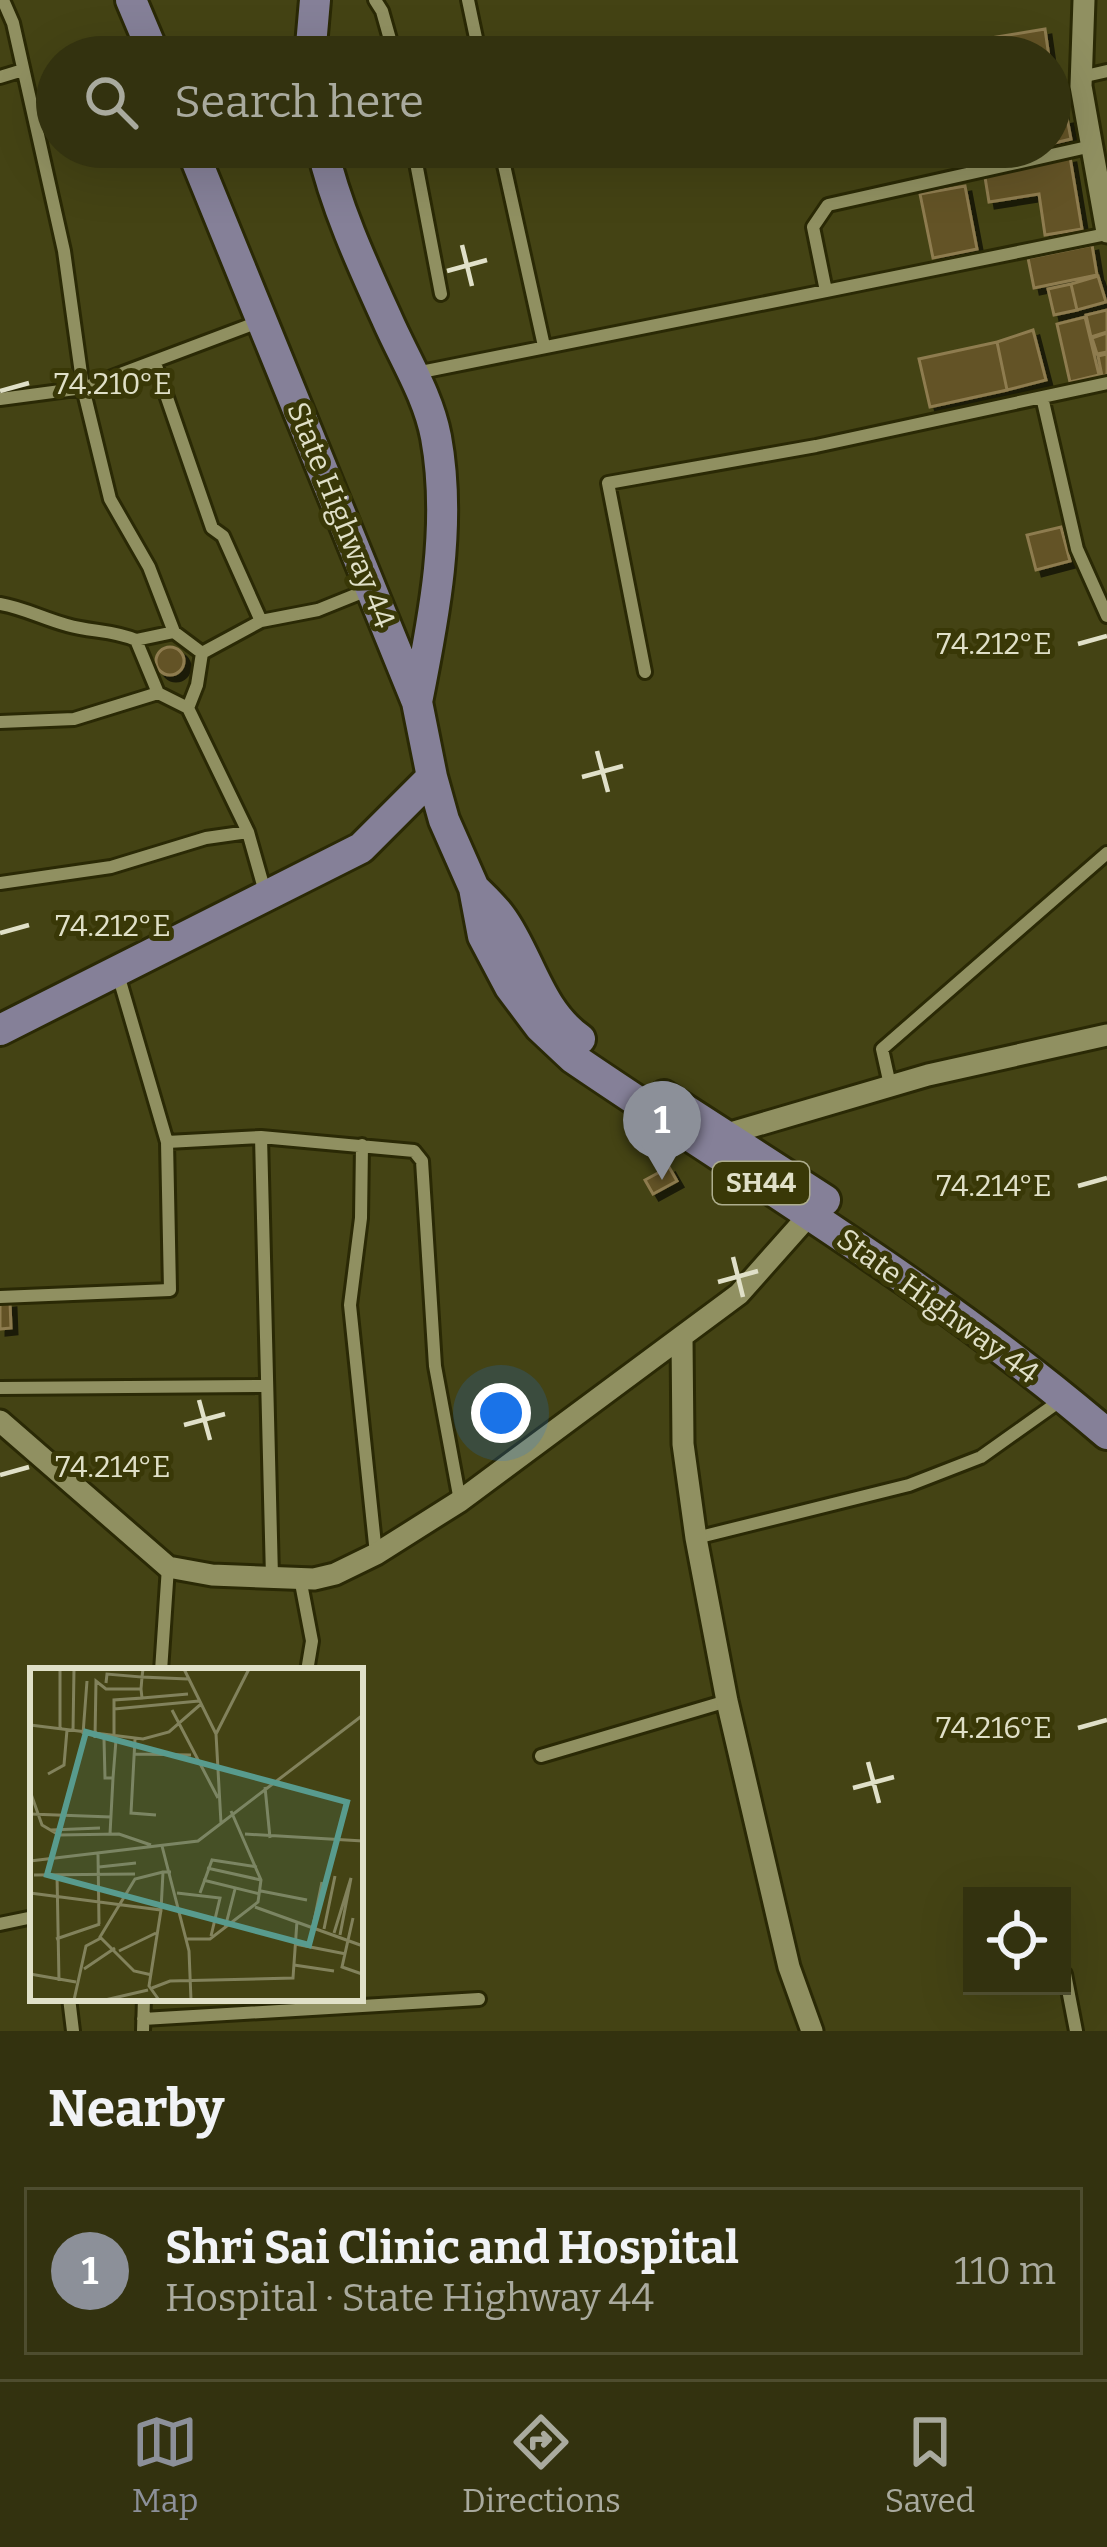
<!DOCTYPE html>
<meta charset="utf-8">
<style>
body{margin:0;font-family:Bitter,serif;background:#3e3e1d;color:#f1f3f6}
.controls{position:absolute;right:36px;bottom:36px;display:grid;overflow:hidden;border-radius:0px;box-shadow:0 12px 48px #0002}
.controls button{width:108px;height:108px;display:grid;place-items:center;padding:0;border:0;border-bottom:3px solid #4e4d2f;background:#33320f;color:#f1f3f6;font:60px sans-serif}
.you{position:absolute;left:501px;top:1413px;width:42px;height:42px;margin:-30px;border:9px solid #fff;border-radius:50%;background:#1a73e8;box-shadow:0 0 0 18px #1a73e833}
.badge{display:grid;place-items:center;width:78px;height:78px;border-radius:50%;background:#8c9099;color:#fff;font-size:39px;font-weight:700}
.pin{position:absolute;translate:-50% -99px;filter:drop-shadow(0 3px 6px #0008)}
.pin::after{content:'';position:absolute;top:63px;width:42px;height:36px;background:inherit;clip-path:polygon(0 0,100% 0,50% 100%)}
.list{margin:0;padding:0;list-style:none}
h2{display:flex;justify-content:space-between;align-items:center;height:156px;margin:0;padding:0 48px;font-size:51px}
h2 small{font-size:39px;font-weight:400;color:#a9aa9e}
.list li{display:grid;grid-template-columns:78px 1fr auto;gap:36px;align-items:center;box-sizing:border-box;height:168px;margin:0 24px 24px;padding:0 24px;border:3px solid #4e4d2f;border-radius:0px}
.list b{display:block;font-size:45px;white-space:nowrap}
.list p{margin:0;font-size:39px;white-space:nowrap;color:#a9aa9e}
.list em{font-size:39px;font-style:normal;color:#a9aa9e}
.icon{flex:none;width:66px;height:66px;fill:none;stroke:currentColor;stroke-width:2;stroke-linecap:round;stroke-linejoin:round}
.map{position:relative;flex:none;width:1107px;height:2031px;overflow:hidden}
.search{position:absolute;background:#33320f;box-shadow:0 12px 48px #0002;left:36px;right:36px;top:36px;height:132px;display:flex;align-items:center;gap:30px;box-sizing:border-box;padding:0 42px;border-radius:66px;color:#a9aa9e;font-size:45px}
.sheet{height:348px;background:#33320f}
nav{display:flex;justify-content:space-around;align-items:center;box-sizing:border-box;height:168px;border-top:3px solid #4e4d2f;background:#33320f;font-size:33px;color:#a9aa9e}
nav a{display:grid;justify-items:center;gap:6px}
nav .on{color:#8c9099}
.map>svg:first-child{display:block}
.building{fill:#635225;stroke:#8e7c4f;stroke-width:3;filter:url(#shadow)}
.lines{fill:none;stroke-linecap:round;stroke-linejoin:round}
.minor-casing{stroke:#2a2905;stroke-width:18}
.tertiary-casing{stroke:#2a2905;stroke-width:27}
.primary-casing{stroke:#2a2905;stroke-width:36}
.minor{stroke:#909061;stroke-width:12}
.tertiary{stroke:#909061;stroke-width:21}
.primary{stroke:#858098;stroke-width:30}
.ticks{fill:none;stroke:#e0e0c8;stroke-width:4.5}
.labels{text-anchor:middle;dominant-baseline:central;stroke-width:10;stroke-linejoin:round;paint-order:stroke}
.shield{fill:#393807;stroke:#aeae8e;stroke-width:3}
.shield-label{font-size:27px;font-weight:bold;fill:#e0e0c8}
.street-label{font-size:30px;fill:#e0e0c8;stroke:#393807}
.inset-road{fill:none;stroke:#82825c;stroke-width:3}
.view{fill:#589b8e;fill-opacity:0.15;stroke:#589b8e;stroke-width:6}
.inset-edge{fill:none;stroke:#e0e0c8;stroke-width:6}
.ticks-label{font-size:30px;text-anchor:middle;fill:#e0e0c8;stroke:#393807;stroke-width:10;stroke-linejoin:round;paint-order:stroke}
</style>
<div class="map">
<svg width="1107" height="2031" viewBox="0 0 1107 2031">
<defs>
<filter id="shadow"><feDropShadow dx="6" dy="6" stdDeviation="0" flood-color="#0009"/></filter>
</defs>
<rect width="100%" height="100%" fill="#444314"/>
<path class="building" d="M1045,29l4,28h-93l-2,-13z
M1060,92l2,21 -12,1v-21z
M1067,118l4,21 -21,5v-9l4,-1 -3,-13z
M951,147h45l1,4 -44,8z
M1070,157l12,72 -37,6 -6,-41 -50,8 -5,-31z
M965,186l12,63 -44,9 -13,-64z
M1092,245l5,30 -63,13 -6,-30z
M1098,276l8,26 -29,8 -6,-26z
M1071,284l6,26 -23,5 -6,-26z
M1107,310v22l-16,5 -5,-22z
M1085,317l14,58 -29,7 -13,-58z
M1033,330l13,50 -39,10 -10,-48z
M1107,333v19l-10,2 -5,-16z
M997,342l10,48 -77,17 -11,-48z
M1107,354v21l-5,1 -4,-20z
M1061,527l9,34 -34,9 -9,-35z
M156 661a14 14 0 1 1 28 0a14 14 0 1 1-28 0Z
M669,1167l8,14 -24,13 -8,-14z
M10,1302l1,26 -11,1v-26z"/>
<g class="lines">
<defs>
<path id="minor" d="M3,0l10,23 51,228 19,137 27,111 39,68 25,65
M375,0l7,11 13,46
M468,0l12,57
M0,77l23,-7
M1081,77l26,-6
M1092,146l-264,59 -15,22 13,64 281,-57
M413,147l28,147
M500,147l44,199
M155,363l57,165 11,8 38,85
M416,373l410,-82
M1042,397l35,152 30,67
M0,399l83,-11 178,-67
M0,604c24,4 44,15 67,21 24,7 46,5 69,15l22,53 30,15 60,124
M136,640l38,-8 28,21
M645,672l-37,-189 208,-37 291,-63
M188,708l9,-23 5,-32 59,-32 57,-11 52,-21
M0,722l74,-3 84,-26
M0,883l111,-16 95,-29 42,-6 17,60
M890,1085l-8,-36 225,-196
M261,1137l11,440
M167,1142l94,-5 153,14 8,10 13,205 25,135
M362,1145l-1,73 -11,87 26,249
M0,1297l170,-7 -3,-148 -50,-171
M0,1388l265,-2
M696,1538l213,-53 72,-28 83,-59
M300,1578l12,63 -5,30
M161,1671l7,-104
M541,1756l186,-55
M0,1924l33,-7
M1065,1974l11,57
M69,1998l4,33
M143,2019l336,-20
M143,2031l1,-33"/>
<path id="tertiary" d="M1084,0l-3,86 26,146
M722,1140l5,-6 201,-59 179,-40
M682,1338l1,106 13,94 31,163 62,266 23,64
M0,1421l168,146 44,8 102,4 21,-5 41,-20 84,-53 279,-207 80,-90"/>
<path id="primary" d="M131,0l24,57
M310,57l5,-57
M191,147l226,555 15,75 12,43 30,68 9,48 27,51 30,40 33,31c179,122 369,234 534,376
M322,147c13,58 40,117 65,172 17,39 41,76 49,118 16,87 -2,180 -19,265
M474,888c9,9 19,18 27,29 28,38 37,93 79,122
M0,1030l361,-182 71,-71
M664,1096l161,104"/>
</defs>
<use href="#minor" class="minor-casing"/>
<use href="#tertiary" class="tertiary-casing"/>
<use href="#primary" class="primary-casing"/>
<use href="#minor" class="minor"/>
<use href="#tertiary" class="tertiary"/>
<use href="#primary" class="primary"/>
</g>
<path class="ticks" d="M462,245l10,41M447,271l40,-11M0,391l29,-8M1078,644l29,-8M597,751l11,41M582,777l41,-11M0,933l29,-8M1078,1186l29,-8M733,1257l10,40M718,1282l40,-11M199,1400l11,40M184,1425l41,-11M0,1475l29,-8M1078,1728l29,-8M868,1762l11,41M853,1788l41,-11"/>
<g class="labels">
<rect class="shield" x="713" y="1162" width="96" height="42" rx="9"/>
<g class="shield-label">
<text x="761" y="1183">SH44</text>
</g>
<g class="street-label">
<text transform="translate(341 515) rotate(68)">State Highway 44</text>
<text transform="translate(938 1306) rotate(36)">State Highway 44</text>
</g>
</g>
<g transform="translate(30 1668)">
<rect width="333" height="333" fill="#444314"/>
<path class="inset-road" d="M30,1v59M113,1l-1,8 46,2M154,1l32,65 5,89M76,15l1,-9 35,3 -1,12M112,30l46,-4M84,41l85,-8M142,42l46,88M0,57l113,14 26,-7 32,-28M43,63l1,-62M53,66l4,-53M186,66l33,-65M65,70l1,-57 10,8h35l1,9 -28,2v40M74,71l1,39h8l3,-38M105,71l-4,74 25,2M104,86l57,1M18,106l16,-9 3,-35M235,119l5,51M0,123l12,34 17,10 60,-1 32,11M0,146l81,3M21,162l49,-2M80,166l3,-56M215,166l118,7M132,178l27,105 2,49M68,186l1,70M0,193l168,-20 165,-126M69,199l37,-4M177,200l54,12M27,206l2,107M4,207l101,-1M173,212l57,14M231,223l46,9M0,225l131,17 2,-38h8M147,225l43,5 -9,38M170,225l12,-33 45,7M225,239l108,39M323,250l-11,49 20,7M283,258l9,-44M195,260l10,-39M294,261l11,-53M304,265l17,-55 -11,57M26,271l44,-15M156,271h24l48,-37 3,-22 -30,-69M265,276l51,10M89,283l37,-18M264,297l40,6M54,301l31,-21M0,306l46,8M122,307l-18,-4 -34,-34 35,-58 28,-7M122,320l18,-7 123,-3 4,-57M44,332l12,-54 15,-8M75,332l43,-10M129,332l-10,-14 12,-76"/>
<path class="view" d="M56,64l261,70 -38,143 -262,-70z"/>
<rect width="333" height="333" class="inset-edge"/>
</g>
<g class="ticks-label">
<text x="113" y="394">74.210°E</text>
<text x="994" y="654">74.212°E</text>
<text x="113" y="936">74.212°E</text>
<text x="994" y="1196">74.214°E</text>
<text x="113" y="1477">74.214°E</text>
<text x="994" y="1738">74.216°E</text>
</g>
</svg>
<div class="controls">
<button><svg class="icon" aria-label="locate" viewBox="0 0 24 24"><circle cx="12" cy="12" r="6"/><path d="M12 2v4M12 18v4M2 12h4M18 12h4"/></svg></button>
</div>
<div class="you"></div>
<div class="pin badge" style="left:662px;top:1180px">1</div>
<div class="search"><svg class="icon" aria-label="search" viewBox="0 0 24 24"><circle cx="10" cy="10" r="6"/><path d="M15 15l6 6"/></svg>Search here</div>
</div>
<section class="sheet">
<h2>Nearby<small></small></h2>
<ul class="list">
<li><span class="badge">1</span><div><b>Shri Sai Clinic and Hospital</b><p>Hospital · State Highway 44</p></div><em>110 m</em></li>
</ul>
</section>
<nav>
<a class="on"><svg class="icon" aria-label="map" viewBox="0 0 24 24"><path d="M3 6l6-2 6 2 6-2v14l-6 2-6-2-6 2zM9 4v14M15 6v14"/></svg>Map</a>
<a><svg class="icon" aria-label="directions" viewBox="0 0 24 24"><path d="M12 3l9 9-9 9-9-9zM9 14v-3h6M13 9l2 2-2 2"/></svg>Directions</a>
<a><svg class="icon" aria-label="saved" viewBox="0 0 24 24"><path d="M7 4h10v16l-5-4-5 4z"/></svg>Saved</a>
</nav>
